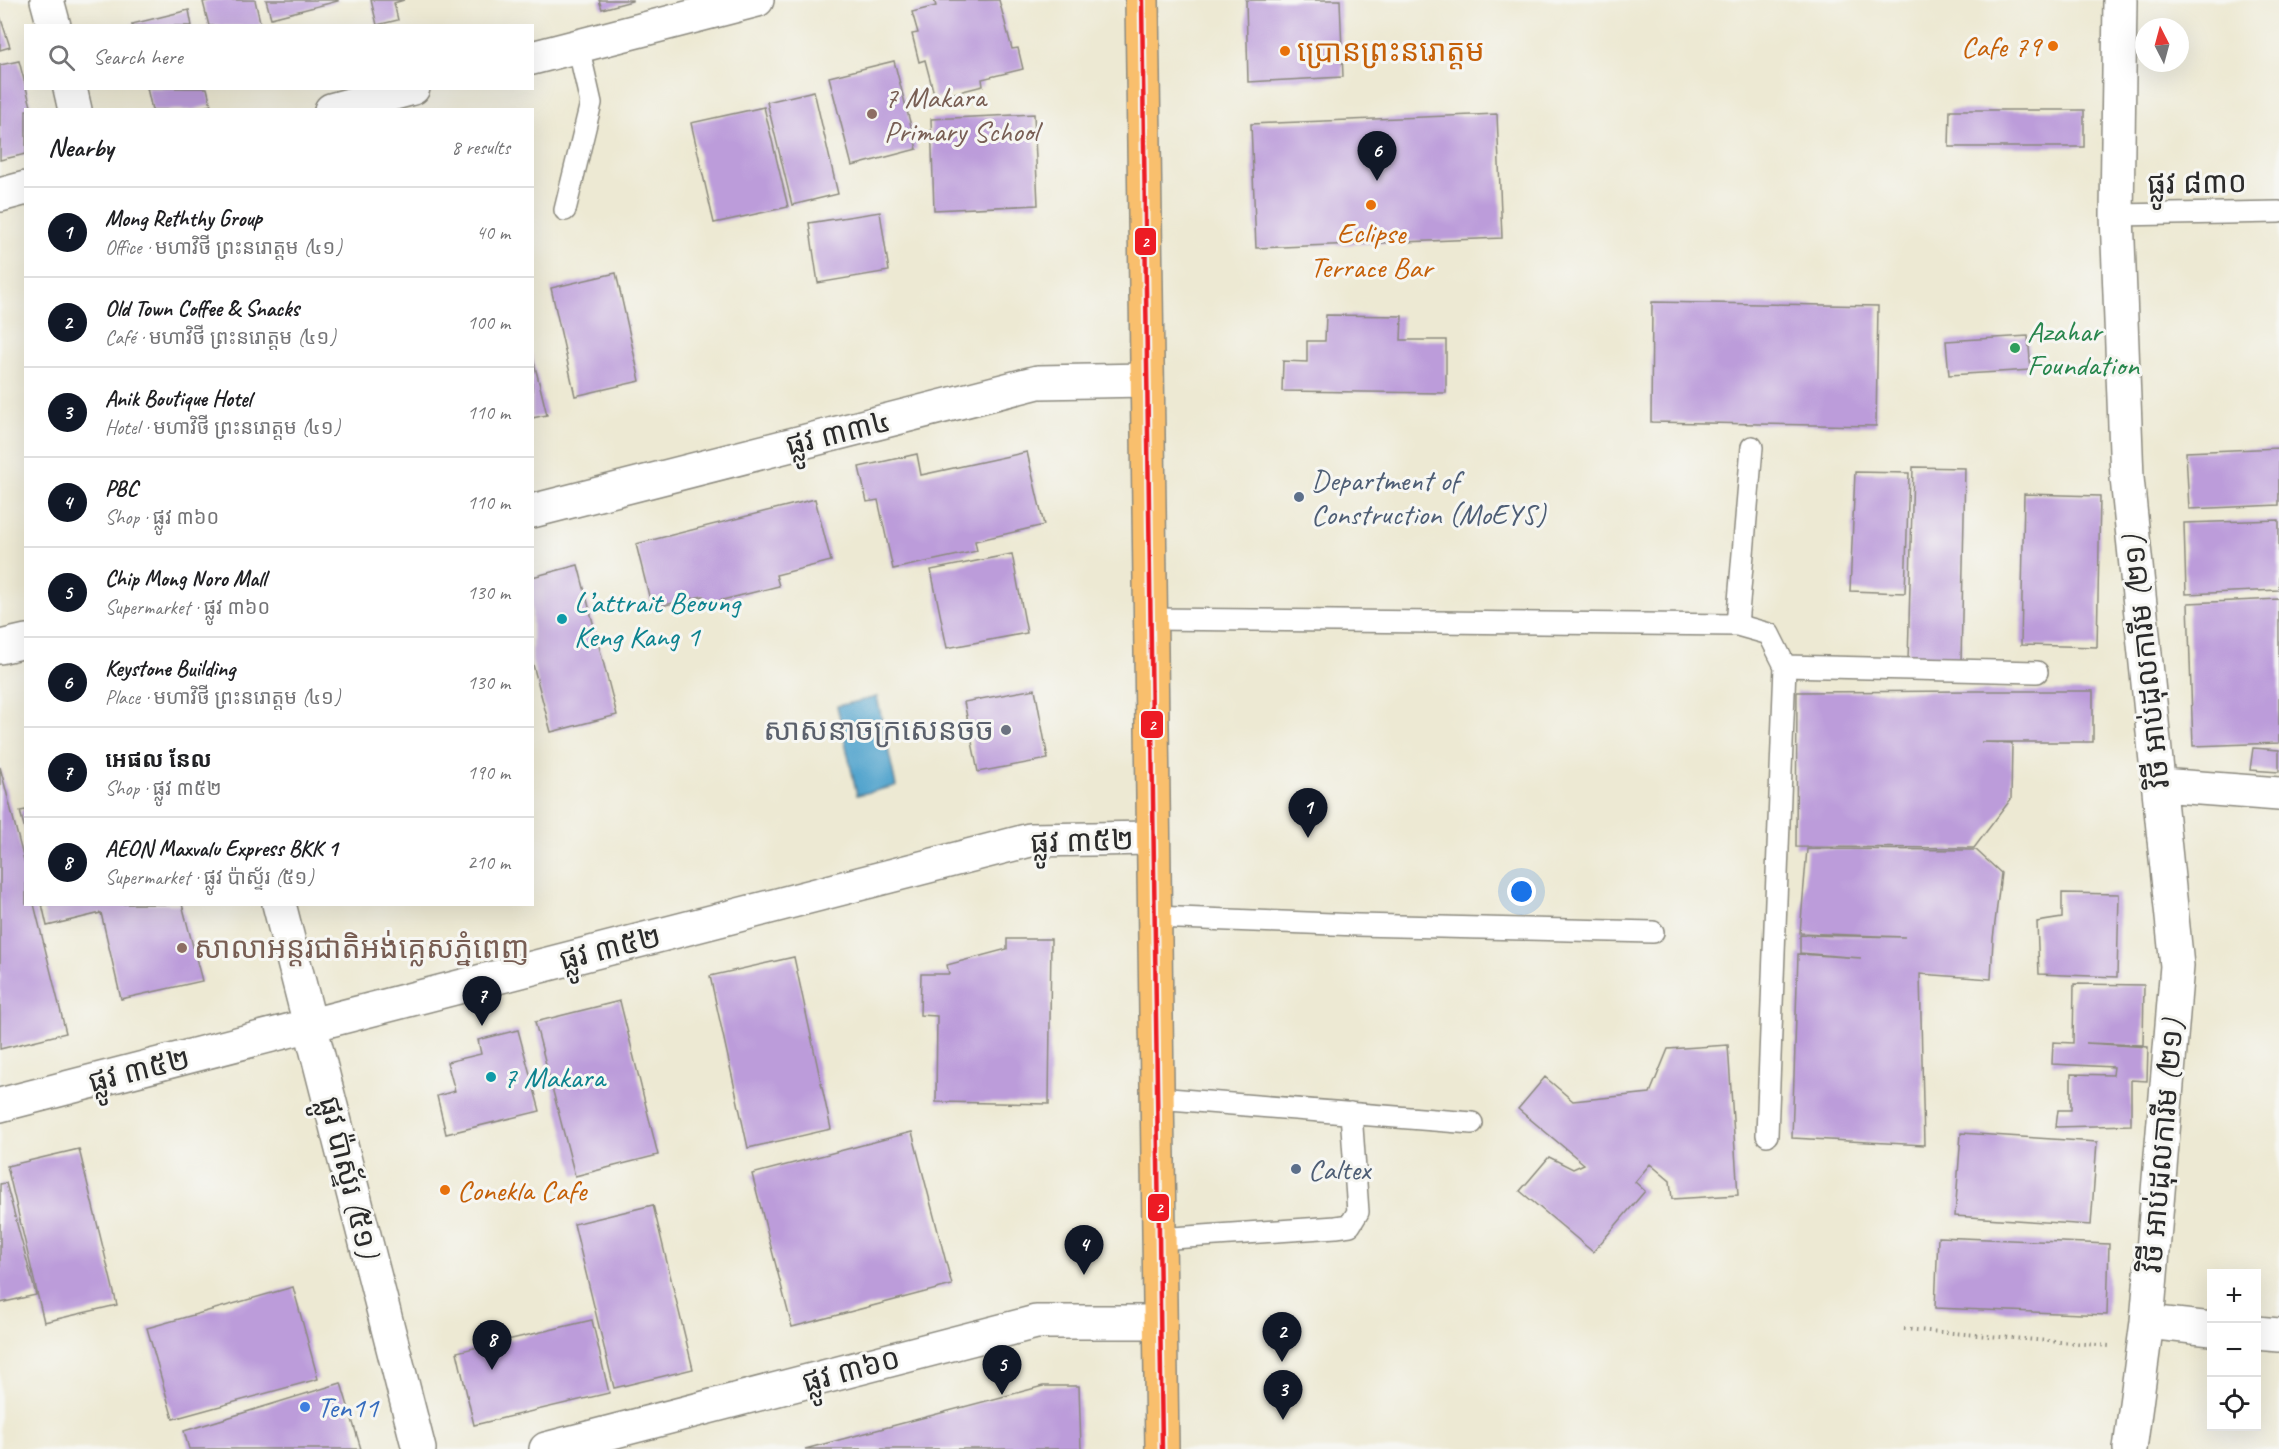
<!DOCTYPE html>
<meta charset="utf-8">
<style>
body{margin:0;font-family:Caveat,"Noto Sans Khmer",sans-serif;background:#f6f6f6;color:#202124}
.controls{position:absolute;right:18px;bottom:18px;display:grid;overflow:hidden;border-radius:0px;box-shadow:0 6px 24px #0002}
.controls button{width:54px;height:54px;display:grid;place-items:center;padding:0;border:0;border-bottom:2px solid #e0e0e0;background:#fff;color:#202124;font:30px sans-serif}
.compass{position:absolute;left:2135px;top:18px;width:54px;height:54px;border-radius:50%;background:#fff;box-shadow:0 6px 24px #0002;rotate:354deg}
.you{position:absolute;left:1522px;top:892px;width:21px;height:21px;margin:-15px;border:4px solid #fff;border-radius:50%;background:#1a73e8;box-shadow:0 0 0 9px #1a73e833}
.badge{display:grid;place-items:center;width:39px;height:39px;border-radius:50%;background:#111827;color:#fff;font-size:20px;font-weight:700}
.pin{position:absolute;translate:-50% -50px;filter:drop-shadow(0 2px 3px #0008)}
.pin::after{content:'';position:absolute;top:32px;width:21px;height:18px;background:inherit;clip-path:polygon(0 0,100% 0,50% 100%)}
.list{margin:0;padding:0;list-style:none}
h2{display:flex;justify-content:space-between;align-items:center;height:78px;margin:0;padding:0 24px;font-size:26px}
h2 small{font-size:20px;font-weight:400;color:#757577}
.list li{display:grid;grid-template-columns:39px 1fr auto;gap:18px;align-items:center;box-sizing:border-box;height:90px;padding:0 24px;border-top:2px solid #e0e0e0}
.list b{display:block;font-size:22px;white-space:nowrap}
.list p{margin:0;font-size:20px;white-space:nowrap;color:#757577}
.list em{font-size:20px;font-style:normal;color:#757577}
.icon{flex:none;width:33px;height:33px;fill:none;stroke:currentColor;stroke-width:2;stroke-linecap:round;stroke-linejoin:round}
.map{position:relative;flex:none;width:2279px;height:1449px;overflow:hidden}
.search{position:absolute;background:#fff;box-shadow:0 6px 24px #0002;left:24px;top:24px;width:510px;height:66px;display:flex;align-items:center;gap:15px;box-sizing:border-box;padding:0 21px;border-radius:0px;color:#757577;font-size:22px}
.panel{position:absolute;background:#fff;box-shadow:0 6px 24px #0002;left:24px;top:108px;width:510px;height:798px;border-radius:0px}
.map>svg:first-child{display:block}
.water{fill:#52a4cd;stroke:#3e687c;stroke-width:1.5}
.building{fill:#bc9cda}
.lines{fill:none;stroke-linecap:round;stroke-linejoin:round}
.service-casing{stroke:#8c8a7f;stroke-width:24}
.minor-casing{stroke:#8c8a7f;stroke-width:36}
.tertiary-casing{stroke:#8c8a7f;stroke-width:36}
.primary-casing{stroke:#8c8a7f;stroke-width:36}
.path{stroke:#8c8a7f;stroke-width:4;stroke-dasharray:1.5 4.5;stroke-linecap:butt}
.service{stroke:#fff;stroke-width:21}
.minor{stroke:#fff;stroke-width:33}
.tertiary{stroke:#fff;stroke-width:33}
.primary{stroke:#f9bf6d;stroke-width:33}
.bus-1-casing{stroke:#f6f6f2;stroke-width:9}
.bus-1{stroke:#ed1b24;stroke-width:4.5}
.food-dot{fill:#e8710a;stroke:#f6f6f2;stroke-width:2}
.education-dot{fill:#8d6e63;stroke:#f6f6f2;stroke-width:2}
.leisure-dot{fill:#2e9e5b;stroke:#f6f6f2;stroke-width:2}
.service-dot{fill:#5c6f8a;stroke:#f6f6f2;stroke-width:2}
.culture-dot{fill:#0f9aa8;stroke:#f6f6f2;stroke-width:2}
.worship-dot{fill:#6b7280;stroke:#f6f6f2;stroke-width:2}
.shop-dot{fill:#3f7fe0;stroke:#f6f6f2;stroke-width:2}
.labels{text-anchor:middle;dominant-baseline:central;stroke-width:6;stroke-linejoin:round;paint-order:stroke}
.food-label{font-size:30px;fill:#c56008;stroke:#f6f6f2;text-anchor:start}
.education-label{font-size:30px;fill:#785e54;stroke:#f6f6f2;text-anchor:start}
.street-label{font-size:30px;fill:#2b2b2b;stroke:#f6f6f2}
.leisure-label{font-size:30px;fill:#27864d;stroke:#f6f6f2;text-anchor:start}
.service-label{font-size:30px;fill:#4e5e75;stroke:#f6f6f2;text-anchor:start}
.culture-label{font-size:30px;fill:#0d838f;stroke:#f6f6f2;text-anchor:start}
.worship-label{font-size:30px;fill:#5b616d;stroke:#f6f6f2;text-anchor:end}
.shop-label{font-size:30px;fill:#366cbe;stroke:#f6f6f2;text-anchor:start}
.line-badge{stroke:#f6f6f2;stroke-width:2}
.badge-label{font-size:16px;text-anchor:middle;font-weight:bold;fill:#fff}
</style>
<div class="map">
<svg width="2279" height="1449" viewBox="0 0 2279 1449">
<rect width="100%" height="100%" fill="#f6f6f2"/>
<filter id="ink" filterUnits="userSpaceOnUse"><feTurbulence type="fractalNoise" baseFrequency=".0167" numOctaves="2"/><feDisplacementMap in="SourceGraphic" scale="12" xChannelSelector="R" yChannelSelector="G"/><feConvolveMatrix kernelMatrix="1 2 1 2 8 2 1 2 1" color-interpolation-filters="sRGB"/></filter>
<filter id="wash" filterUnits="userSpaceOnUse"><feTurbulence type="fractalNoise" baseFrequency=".008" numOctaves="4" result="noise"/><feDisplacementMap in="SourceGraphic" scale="24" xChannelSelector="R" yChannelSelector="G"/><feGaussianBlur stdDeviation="1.35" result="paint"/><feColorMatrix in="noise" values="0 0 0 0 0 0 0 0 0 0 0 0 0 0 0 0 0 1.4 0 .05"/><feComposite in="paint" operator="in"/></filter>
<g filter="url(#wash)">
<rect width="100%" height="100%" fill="#ede9d3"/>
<path class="water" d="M877,697l19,89 -39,9 -20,-89z"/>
<g id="blocks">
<path class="building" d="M211,0h44l6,26h-52l-6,-24z
M266,0h72v1l-67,17z
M371,0h33l-10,3 4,17 -21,5z
M599,0h33v1l-30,8z
M934,0h65l13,49 6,-1 5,21 -41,10 1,7 -48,12 -10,-38 -6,2 -7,-28 6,-1 -6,-21 24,-6z
M1246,0h94l3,77 -95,5z
M189,10l3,16h-60v-2z
M0,16l10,31 -10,3z
M19,61l13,49h-6v44l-26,6v-95z
M894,61l23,88 -65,17 -23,-89z
M147,88h60l4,17 -20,5h-39z
M814,91l24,103 -46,11 -25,-103z
M764,107l24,100 -74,16 -23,-100z
M1950,110h134v37h-135z
M1034,114l4,91 -104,5 -3,-91z
M1497,114l5,124 -246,10 -5,-124z
M880,212l9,59 -71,12 -9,-60z
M616,273l24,108 -65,15 -24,-108z
M1652,302l226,4 -2,120 -225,-4z
M1326,315l76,1 -1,24h45v53l-164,-2 1,-30 24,1v-21h18z
M2028,336l3,34 -82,5 -3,-34z
M532,354l15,61 -15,3z
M2279,448v57l-90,4 -3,-57z
M1027,452l17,73 -69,16 2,10 -84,18 -15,-69 -11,2 -8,-35 58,-13 4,21z
M1913,467l52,1 -4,196 -53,-2z
M1855,472l54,1 -4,120 -55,-2z
M2024,494l76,2 -3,151 -76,-2z
M815,499l16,62 -55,14 3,11 -73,18 -3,-8 -51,12 -16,-64z
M2279,520v70l-93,4 -2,-71z
M1012,554l15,79 -80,15 -16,-78z
M578,565l39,150 -66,17 -19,-71v-84z
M2279,599v144l-86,3 -5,-143z
M1035,689l13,70 -70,13 -14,-70z
M1975,691h118v51h-112l31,1 -1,56 -37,49 -178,-1 1,-155z
M2253,748l26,2v22l-29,-2z
M0,767l26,101v36h8l32,129 -66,16z
M26,810v20h-1l-5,-19z
M1807,849l169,1 25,23 -8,66 -2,40 -71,-5 4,171 -132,-7 6,-184 63,4 -61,-5v-18l105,2 -105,-4z
M2062,893l57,1 -2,83 -78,-3 -2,-52 25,-4z
M42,904h140l20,77 -81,18 -20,-86 -54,13z
M1007,939h44l-2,165 -113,-2 1,-86 -17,-1 1,-41h28l-2,-9 60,-16z
M794,957l37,172 -83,19 -38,-172z
M2074,984l70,1 -1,60 -57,-2 62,4 -1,34 -16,-1v45l-75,2 2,-17h13v-36l42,1 1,-8 -62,-3 1,-22 20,1z
M620,1001l38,154 -83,21 -40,-154z
M518,1030l22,81 -94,23 -9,-38 18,-5 -8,-29 34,-8 -3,-14z
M1728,1045l10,150 -66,4 -2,-18 -20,-17 -15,18 10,9 -52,61 -73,-61 29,-34 24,12 11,-5 -66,-55 27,-32 28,24 77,-8 18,-44z
M912,1132l40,153 -160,42 -40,-153z
M1961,1133l136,9 -6,83 -136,-9z
M79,1149l38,156 -73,17 -37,-156z
M6,1183l30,112 -36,8v-119z
M653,1205l40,164 -79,19 -40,-164z
M1938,1237l171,7 -2,71 -172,-7z
M293,1287l25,92 -145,40 -26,-91z
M592,1320l17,73 -135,32 -17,-73z
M341,1383l20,66h-172l-5,-18z
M1043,1386h36l2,63h-276z"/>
</g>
</g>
<g filter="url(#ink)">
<use href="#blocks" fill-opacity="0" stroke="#8c8a7f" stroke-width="1.5"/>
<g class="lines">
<defs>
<path id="service" d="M565,210l26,-107 -13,-57
M2117,215l162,-3
M1150,619l587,6 32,9 16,32 -18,469
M1737,625l15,-178
M1785,666l252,6
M1154,917l204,8 295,7
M1157,1098l315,25
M1158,1239l178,-12 14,-2 8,-13 -7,-99"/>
<path id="minor" d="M2120,0l-3,215 10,263 50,488 -30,356 65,7
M532,58l225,-58
M331,110l82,-22
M0,195l26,-7
M532,511l506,-129 109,-2
M0,647l26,-6
M2160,785l119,9
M0,1105l1030,-265 123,-2
M2256,1333l23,2
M2130,1449l17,-127"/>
<path id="tertiary" d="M47,0l7,26
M70,88l5,22
M279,904l140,545
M546,1449l490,-127h124"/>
<path id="primary" d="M1142,0l20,1449"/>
</defs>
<use href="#service" class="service-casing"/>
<use href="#minor" class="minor-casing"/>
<use href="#tertiary" class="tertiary-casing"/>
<use href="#primary" class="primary-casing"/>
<path class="path" d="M1904,1329l205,17"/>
<use href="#service" class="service"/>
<use href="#minor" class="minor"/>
<use href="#tertiary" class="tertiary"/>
<use href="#primary" class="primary"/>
<defs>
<path id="bus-1" d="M1142,0l20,1449"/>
</defs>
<use href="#bus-1" class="bus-1-casing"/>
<use href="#bus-1" class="bus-1"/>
</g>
</g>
<g class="food-dot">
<circle cx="2053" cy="46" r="6"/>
<circle cx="1285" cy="51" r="6"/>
<circle cx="1371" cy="205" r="6"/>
<circle cx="445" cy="1190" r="6"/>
</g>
<g class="education-dot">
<circle cx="872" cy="114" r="6"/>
<circle cx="182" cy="948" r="6"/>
</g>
<circle class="leisure-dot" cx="2015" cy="348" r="6"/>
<g class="service-dot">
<circle cx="1299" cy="497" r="6"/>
<circle cx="1296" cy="1169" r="6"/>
</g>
<g class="culture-dot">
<circle cx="562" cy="619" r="6"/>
<circle cx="491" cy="1077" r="6"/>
</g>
<circle class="worship-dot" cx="1006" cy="730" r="6"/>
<circle class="shop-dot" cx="305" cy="1407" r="6"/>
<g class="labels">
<g class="food-label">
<text x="2041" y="46" text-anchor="end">Cafe 79</text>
<text x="1297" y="51">ប្រោនព្រះនរោត្តម</text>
<text x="1371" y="233" text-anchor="middle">Eclipse<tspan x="1371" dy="34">Terrace Bar</tspan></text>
<text x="457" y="1190">Conekla Cafe</text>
</g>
<g class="education-label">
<text x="884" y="97">7 Makara<tspan x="884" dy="34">Primary School</tspan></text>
<text x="194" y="948">សាលាអន្តរជាតិអង់គ្លេសភ្នំពេញ</text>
</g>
<g class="street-label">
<text transform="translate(2197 183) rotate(-1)">ផ្លូវ ៨៣០</text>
<text transform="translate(838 433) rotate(-14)">ផ្លូវ ៣៣៤</text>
<text transform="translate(2146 662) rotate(-96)">វិថី អាប់ដុលការីម (២១)</text>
<text transform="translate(1082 841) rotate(-2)">ផ្លូវ ៣៥២</text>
<text transform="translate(610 948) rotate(-14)">ផ្លូវ ៣៥២</text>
<text transform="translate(139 1070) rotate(-14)">ផ្លូវ ៣៥២</text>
<text transform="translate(2162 1146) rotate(-85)">វិថី អាប់ដុលការីម (២១)</text>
<text transform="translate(349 1177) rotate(76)">ផ្លូវ ប៉ាស្ទ័រ (៥១)</text>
<text transform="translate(851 1370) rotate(-15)">ផ្លូវ ៣៦០</text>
</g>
<g class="leisure-label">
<text x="2027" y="331">Azahar<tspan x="2027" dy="34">Foundation</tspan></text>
</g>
<g class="service-label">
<text x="1311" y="480">Department of<tspan x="1311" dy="34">Construction (MoEYS)</tspan></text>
<text x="1308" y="1169">Caltex</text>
</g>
<g class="culture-label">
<text x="574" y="602">L’attrait Beoung<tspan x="574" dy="34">Keng Kang 1</tspan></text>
<text x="503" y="1077">7 Makara</text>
</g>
<g class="worship-label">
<text x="994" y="730">សាសនាចក្រសេនចច</text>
</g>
<g class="shop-label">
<text x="317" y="1407">Ten11</text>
</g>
</g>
<g class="line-badge">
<rect x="1134" y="227" width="23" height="29" rx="6" fill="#ed1b24"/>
<rect x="1140" y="710" width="24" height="29" rx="6" fill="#ed1b24"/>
<rect x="1147" y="1193" width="23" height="29" rx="6" fill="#ed1b24"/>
</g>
<g class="badge-label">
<text x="1145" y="247">2</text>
<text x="1152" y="730">2</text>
<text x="1159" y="1213">2</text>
</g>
</svg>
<div class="controls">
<button>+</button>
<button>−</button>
<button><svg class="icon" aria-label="locate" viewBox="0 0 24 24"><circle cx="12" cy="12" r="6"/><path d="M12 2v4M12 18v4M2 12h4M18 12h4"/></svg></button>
</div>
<svg class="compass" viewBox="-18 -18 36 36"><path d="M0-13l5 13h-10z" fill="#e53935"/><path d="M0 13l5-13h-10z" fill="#757577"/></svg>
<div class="you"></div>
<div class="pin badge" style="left:1308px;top:838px">1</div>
<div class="pin badge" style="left:1282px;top:1362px">2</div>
<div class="pin badge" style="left:1283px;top:1420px">3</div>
<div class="pin badge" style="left:1084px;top:1275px">4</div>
<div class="pin badge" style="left:1002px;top:1395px">5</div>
<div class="pin badge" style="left:1377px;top:181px">6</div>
<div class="pin badge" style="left:482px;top:1026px">7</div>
<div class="pin badge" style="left:492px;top:1370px">8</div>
<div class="search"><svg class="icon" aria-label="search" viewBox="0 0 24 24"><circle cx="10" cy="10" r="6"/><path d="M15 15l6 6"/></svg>Search here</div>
<section class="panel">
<h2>Nearby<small>8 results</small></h2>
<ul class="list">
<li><span class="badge">1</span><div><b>Mong Reththy Group</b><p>Office · មហាវិថី ព្រះនរោត្តម (៤១)</p></div><em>40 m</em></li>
<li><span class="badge">2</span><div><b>Old Town Coffee &amp; Snacks</b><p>Café · មហាវិថី ព្រះនរោត្តម (៤១)</p></div><em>100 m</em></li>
<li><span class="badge">3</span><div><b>Anik Boutique Hotel</b><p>Hotel · មហាវិថី ព្រះនរោត្តម (៤១)</p></div><em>110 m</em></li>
<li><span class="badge">4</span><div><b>PBC</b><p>Shop · ផ្លូវ ៣៦០</p></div><em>110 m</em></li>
<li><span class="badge">5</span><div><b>Chip Mong Noro Mall</b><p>Supermarket · ផ្លូវ ៣៦០</p></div><em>130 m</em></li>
<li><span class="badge">6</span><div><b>Keystone Building</b><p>Place · មហាវិថី ព្រះនរោត្តម (៤១)</p></div><em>130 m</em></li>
<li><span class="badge">7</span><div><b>អេផល នែល</b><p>Shop · ផ្លូវ ៣៥២</p></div><em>190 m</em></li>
<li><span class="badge">8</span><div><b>AEON Maxvalu Express BKK 1</b><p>Supermarket · ផ្លូវ ប៉ាស្ទ័រ (៥១)</p></div><em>210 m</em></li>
</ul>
</section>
</div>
